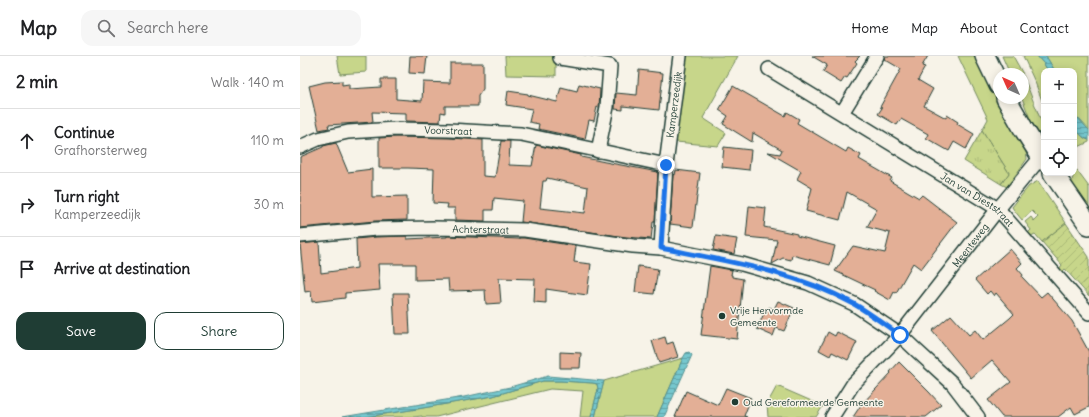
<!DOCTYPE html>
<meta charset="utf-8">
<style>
body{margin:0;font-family:Delius,sans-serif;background:#f6f6f6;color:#202124}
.controls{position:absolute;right:12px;top:12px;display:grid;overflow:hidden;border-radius:8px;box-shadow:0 2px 10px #0003}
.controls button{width:36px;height:36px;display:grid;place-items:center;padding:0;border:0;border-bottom:1px solid #e0e0e0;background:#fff;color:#202124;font:20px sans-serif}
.compass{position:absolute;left:693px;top:12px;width:36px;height:36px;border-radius:50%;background:#fff;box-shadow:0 2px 10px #0003;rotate:315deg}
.stop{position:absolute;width:12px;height:12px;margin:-9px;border:3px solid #1a73e8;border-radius:50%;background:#fff}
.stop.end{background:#1a73e8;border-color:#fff;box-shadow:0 1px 4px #0008}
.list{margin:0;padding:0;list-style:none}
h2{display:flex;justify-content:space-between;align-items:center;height:52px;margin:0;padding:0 16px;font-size:17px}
h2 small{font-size:13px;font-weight:400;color:#757577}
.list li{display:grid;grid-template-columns:26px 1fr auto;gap:12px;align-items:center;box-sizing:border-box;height:64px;padding:0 16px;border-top:1px solid #e0e0e0}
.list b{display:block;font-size:15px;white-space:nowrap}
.list p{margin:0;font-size:13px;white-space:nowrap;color:#757577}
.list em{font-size:13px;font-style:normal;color:#757577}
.actions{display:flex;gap:8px;padding:12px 16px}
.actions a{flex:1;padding:9px 0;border:1px solid #1f3d34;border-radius:12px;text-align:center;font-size:14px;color:#1f3d34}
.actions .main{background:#1f3d34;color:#fff}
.icon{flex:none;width:22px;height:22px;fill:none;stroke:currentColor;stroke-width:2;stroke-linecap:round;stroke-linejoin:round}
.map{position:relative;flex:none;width:789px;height:361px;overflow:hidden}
header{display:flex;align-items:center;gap:24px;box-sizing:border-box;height:56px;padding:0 20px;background:#fff;border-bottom:1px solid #e0e0e0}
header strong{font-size:19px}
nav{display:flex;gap:22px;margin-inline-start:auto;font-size:14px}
.search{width:280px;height:36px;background:#f6f6f6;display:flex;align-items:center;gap:10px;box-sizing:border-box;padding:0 14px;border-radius:12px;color:#757577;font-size:15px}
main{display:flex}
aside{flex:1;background:#fff}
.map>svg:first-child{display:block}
.grass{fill:#c7d68a;stroke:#738a5f}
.park{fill:url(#park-tufts);stroke:#738a5f}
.garden{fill:url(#garden-furrows);stroke:#738a5f}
.water{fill:url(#water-rules);stroke:#539090}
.building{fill:#e3af96;stroke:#1f3d34;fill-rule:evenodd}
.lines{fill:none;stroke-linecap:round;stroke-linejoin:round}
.street-casing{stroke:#1f3d34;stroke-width:16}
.secondary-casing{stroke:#1f3d34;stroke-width:22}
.street{stroke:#f7f3e8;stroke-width:13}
.secondary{stroke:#f7f3e8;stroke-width:19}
.route{stroke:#1a73e8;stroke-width:5}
.poi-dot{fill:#1f3d34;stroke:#f7f3e8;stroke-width:1.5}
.labels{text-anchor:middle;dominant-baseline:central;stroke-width:3;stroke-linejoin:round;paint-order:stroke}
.street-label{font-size:10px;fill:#1f3d34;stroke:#f7f3e8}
.poi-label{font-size:10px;fill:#1f3d34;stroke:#f7f3e8;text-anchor:start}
</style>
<header>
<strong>Map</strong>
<div class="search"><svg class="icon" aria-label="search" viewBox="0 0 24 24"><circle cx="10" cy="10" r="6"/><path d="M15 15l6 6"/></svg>Search here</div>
<nav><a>Home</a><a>Map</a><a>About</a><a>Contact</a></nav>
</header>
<main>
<aside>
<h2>2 min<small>Walk · 140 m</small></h2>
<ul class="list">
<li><svg class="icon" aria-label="ahead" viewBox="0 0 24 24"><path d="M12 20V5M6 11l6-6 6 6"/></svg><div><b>Continue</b><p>Grafhorsterweg</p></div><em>110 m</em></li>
<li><svg class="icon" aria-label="right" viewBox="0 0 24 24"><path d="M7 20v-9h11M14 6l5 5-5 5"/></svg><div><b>Turn right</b><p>Kamperzeedijk</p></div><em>30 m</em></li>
<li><svg class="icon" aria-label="arrive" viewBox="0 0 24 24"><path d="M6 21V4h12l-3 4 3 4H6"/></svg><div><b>Arrive at destination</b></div></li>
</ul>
<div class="actions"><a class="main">Save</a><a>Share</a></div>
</aside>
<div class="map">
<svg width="789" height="361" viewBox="0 0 789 361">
<defs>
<pattern id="park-tufts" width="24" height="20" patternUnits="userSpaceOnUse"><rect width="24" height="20" fill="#c7d68a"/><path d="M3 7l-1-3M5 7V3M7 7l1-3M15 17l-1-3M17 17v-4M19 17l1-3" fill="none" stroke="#aab978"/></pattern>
<pattern id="garden-furrows" width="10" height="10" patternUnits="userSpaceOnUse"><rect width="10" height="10" fill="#c7d68a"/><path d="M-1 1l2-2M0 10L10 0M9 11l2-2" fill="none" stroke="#aab978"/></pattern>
<pattern id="water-rules" width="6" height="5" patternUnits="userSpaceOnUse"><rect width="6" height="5" fill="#76c7ce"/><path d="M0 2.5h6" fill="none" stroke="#60a3a8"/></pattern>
</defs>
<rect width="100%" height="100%" fill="#f7f3e8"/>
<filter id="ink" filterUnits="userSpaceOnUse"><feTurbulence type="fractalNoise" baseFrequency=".025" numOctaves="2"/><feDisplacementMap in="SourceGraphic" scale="8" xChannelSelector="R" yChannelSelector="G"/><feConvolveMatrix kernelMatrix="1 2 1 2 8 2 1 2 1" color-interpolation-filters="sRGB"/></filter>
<g filter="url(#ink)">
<path class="grass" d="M37,0h29v16l-26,2z
M205,0h51v20l-50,-1z
M384,0h54l-35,62 23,15 -8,13 -42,-4z
M658,0h18l14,32 36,63 1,8 -20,28 -6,-3 8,-11 -27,-43 6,-11z
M702,0h11l10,18h-13z
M723,0h14l7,8 4,7h-4v35l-9,-24z
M746,0h43v74l-15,-16v-43h-19z
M723,19c5,12 9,24 14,35 3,10 7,13 7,24l-5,4 -3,-4 -14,-36h1z
M774,70c4,5 8,13 15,14v2l-15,7z
M775,112l14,19v23l-18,-25z
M738,125l28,42 -24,19 -7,-8 -4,2 -3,-3 3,-3 -6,-8 6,-5 3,4 4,-4 -6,-6 -10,9 -8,-10 -2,-3 17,-21z
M383,302l-26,59h-62l9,-36z
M243,325h18l32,2 4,1 1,5 -7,28h-11l3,-26 -33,-2 -114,28h-14v-1l-9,1h-48l52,-8 76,-13z
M477,330l46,20 -7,11h-48l-1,-13z"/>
<path class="park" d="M682,74l27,43 -8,11 -37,-23z"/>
<path class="garden" d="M766,167l23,34v39l-24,-27 -3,3 -3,-3 3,-4 -20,-23z"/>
<path class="water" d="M737,0h9l9,15h-7l-4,-7z
M774,58l15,16v10c-5,-1 -13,-9 -15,-15 -1,-3 0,-7 0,-11z
M389,296l3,3 -28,62h-7l26,-59 3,-5z
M248,320l56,5 -9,36h-4l7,-28 -1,-5 -4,-1 -32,-2h-18l-50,15 -76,13 -52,8h-23l122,-20 46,-10z"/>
<path class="building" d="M110,0h17l-2,18 -16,-1z
M512,0h48l-5,5 2,2 -10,15 -2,-1 -4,6 -18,-11 4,-7z
M585,0h43l-6,10 3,1 -7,13 15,9 -9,17 22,12 1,-3 11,7 -1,2 17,10 -8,15 -12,-7 -5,9 -23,-13 2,-4 -27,-15 -4,6 -19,-11 4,-6 -2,-1 21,-38 -17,-10z
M150,7h33v26l-5,7v10h-33v7l-4,-1 -1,10 -34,-1v-8l-34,-1 1,10 -45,3 1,3 -10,2 -10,-44 16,-4 17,-1v4l7,-1v5l32,-2v-8h15v20l26,2 1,-19 27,1z
M339,14l24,3 -4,37 -36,-4v4l-8,-1 1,-16 21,2z
M279,28l21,5 -1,19 -2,-1 -3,14 -5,-1 -4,19 -47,-10 1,-5 -10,-2 3,-13 -26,-4 2,-14 20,3v1l29,7 4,-15 16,4z
M433,30l52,30 2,-4 12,7 -2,4 49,29 2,-4 13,7 -2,4 33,19 -2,3 29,17 3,-3 35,27 -36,47 -8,-6 -17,30 -2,-1 -4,8 -16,-9 1,-1 -40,-19 18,-25 32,7 5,-20 -23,-6 10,-18 -30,-17 -7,28 -34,-9 6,-23 -15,-9 4,-8 -33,-19 12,2 2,-4 -29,-17 -1,9 -29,-18 5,-8 -9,-6z
M96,81l53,1 34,2v36l12,1 6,-36h9l-1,24 23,1 4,-21 45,10v2l24,5 53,10 -3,50h-2l-2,17 -25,-2 -105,-15 2,-21 -29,-3 -1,12h-8v11l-30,-1v-12h-8l1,-4 -15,-1 1,-34 -26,-1h-29v-30zM247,122l41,9 -3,26 -45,-5 3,-27h3z
M36,87l12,29 24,-3v28l35,-1v24l-32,1 -75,7v-71l23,-10v-1z
M424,91l27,3 -2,20 -27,-3z
M376,114l24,3 -7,54 -23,-3 3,-50 2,1z
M449,150l17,2 -2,19 33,7v2l38,10 -5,19 -38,-10 -1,5 -8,-2 -11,6 5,-24 -31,-3z
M107,180v3l40,-2v-1l72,3v-1h5l52,8 -2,16 17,2 -4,31 -41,-6v14l-12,-1 1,-23 -36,-1 2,25 -15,1 -1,-14 -36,1 -1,-12 -33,1v-16h-37l2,26 -35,3v5l-33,4 -1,-11 -6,1 -5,-48 19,-2 2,31 36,-5 -1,-29 20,-2z
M416,180l21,3 -3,15 -21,-4z
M710,193l12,14 -5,5 6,7 -1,2 19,20 6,-5 25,29 17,31v55l-14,7 -4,-7 -13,10h-56l-14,-17 23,-18 -19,-22 -21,18 -39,-47 19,-16 18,20 6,-5 8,10 27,-22 4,-4 -18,-21 -2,3 -4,-5 -3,3 -12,-14z
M338,210l20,3 -4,25 -19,-2z
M410,210l22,4 -1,5h1v2l11,2 -6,60 -36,-4z
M93,237h15l2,41h-15z
M478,245l16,7 -10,23 -8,-3 -3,8 -16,-7 8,-18 2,1 2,-5 5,2z
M528,276l7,4 2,-4 20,10 -9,18 -16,-8 -2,4 -11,-6z
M365,281l2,7 6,-2 5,15 -19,6 -7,-22z
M260,296l21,1 -1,15h-20z
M599,306l30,30 12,13 -15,12h-73l8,-12 30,-32 -1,-1z
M426,332l25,10 -7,18 3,1h-72l11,-26 32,14z"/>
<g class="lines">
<defs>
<g id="street">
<path d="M260,2l50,8 -3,41 -9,44"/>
<path id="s1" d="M469,13l229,140 91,104"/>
<path d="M542,57l35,-57"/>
<path id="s2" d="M0,91l18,-8 17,-4 13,-3 47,-3 54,1 72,4 145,31"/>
<path id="s3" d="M0,180l76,-7 59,-1 90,2 108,16 28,2 81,16 66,19 46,21 46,31 17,16 35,32 26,34"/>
<path id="s4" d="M361,192l5,-83 14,-109"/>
<path id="s5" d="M532,361l21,-33 47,-49 98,-126 43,-52"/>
</g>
<path id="secondary" d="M685,0l14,29
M706,42l17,30 21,33
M753,117l36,52"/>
</defs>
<use href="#street" class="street-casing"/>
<use href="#secondary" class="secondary-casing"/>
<use href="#street" class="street"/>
<use href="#secondary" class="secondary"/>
</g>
</g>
<g class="lines" filter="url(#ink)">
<path class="route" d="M366,109l-5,83c65,13 133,23 193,56 16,9 31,21 46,31"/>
</g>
<g class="poi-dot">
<circle cx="422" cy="260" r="4"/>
<circle cx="435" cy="346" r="4"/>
</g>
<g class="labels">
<g class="street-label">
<text stroke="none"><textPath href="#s4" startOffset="144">Kamperzeedijk</textPath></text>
<text stroke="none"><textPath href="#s2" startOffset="151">Voorstraat</textPath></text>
<text stroke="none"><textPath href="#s1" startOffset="246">Jan van Dieststraat</textPath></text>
<text stroke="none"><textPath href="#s3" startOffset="181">Achterstraat</textPath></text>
<text stroke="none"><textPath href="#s5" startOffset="221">Meenteweg</textPath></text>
</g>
<g class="poi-label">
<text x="430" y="254">Vrije Hervormde<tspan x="430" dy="12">Gemeente</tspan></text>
<text x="443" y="346">Oud Gereformeerde Gemeente</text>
</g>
</g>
</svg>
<div class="controls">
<button>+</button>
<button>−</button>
<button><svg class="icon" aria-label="locate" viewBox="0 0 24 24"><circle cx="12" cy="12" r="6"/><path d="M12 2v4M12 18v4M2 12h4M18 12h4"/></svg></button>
</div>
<svg class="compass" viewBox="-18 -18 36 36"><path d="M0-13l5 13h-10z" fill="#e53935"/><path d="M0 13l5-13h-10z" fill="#757577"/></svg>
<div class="stop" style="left:600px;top:279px"></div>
<div class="stop end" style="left:366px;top:109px"></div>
</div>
</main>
